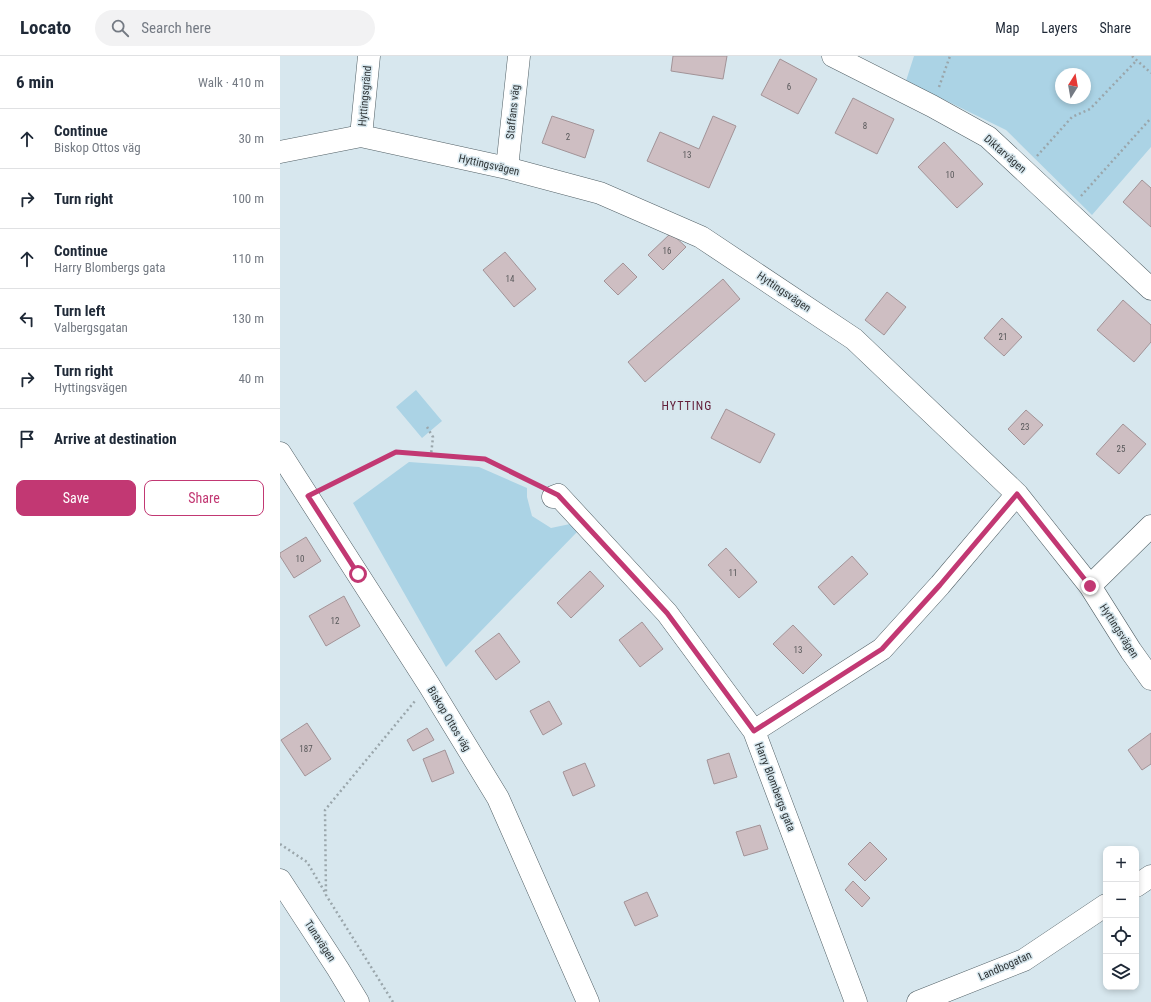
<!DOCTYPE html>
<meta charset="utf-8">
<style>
body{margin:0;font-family:"Roboto Condensed",sans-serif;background:#f2f2f3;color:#1f2937}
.controls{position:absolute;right:12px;bottom:12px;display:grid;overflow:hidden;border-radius:8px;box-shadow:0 2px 6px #0003}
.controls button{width:36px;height:36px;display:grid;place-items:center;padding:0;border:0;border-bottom:1px solid #e0e1e3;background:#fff;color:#1f2937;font:20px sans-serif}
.compass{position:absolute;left:775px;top:12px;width:36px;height:36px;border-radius:50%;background:#fff;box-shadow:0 2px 6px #0003;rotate:11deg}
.stop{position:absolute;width:12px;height:12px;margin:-9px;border:3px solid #c23873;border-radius:50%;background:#fff}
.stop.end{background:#c23873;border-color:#fff;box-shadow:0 1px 4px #0008}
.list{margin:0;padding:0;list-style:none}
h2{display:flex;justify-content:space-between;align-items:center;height:52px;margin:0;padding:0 16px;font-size:17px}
h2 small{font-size:13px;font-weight:400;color:#747a83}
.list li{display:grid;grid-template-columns:26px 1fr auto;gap:12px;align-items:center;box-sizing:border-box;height:60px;padding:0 16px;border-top:1px solid #e0e1e3}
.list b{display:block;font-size:15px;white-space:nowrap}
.list p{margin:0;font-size:13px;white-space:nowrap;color:#747a83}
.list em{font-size:13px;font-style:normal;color:#747a83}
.actions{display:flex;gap:8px;padding:12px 16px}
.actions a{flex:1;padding:9px 0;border:1px solid #c23873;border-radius:8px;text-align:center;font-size:14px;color:#c23873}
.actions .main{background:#c23873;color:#fff}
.icon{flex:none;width:22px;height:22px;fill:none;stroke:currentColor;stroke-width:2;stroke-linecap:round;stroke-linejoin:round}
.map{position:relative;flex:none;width:871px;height:946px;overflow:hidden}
header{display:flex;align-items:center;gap:24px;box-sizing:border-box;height:56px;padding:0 20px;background:#fff;border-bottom:1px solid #e0e1e3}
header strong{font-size:19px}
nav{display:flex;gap:22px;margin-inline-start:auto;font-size:14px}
.search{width:280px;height:36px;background:#f2f2f3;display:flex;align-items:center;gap:10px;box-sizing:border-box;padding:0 14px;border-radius:22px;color:#747a83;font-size:15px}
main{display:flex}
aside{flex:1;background:#fff}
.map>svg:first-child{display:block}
.green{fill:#abd3e5;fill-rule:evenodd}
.building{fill:#cebec2;stroke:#a29397}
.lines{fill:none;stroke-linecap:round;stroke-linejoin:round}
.minor-casing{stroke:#526066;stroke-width:23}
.tertiary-casing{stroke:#526066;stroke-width:23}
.path{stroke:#9aa6ab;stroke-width:2.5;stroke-dasharray:2 3;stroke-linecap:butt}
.minor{stroke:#fff;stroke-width:22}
.tertiary{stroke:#fff;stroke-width:22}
.route{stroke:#c23873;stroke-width:5}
.labels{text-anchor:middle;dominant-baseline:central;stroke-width:3;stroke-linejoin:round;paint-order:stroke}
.number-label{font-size:9px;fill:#58585a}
.street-label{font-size:11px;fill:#303638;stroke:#d7e7ee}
.neighbourhood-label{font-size:12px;letter-spacing:1px;fill:#63203b;stroke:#d7e7ee}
</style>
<header>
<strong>Locato</strong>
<div class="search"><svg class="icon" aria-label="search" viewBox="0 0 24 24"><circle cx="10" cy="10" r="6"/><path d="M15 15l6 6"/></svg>Search here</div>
<nav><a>Map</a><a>Layers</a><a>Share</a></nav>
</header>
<main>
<aside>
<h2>6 min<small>Walk · 410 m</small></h2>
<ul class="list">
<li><svg class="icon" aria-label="ahead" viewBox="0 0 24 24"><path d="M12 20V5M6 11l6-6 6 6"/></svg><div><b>Continue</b><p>Biskop Ottos väg</p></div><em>30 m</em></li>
<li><svg class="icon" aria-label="right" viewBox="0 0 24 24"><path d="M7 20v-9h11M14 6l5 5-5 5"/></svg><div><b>Turn right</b></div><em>100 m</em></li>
<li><svg class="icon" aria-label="ahead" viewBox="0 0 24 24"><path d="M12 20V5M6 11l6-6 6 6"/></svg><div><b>Continue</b><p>Harry Blombergs gata</p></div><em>110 m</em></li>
<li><svg class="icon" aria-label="left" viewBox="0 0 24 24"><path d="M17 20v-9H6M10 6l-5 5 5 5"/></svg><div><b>Turn left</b><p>Valbergsgatan</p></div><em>130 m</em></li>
<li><svg class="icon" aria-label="right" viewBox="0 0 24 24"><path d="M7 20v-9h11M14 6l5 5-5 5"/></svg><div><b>Turn right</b><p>Hyttingsvägen</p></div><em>40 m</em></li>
<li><svg class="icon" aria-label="arrive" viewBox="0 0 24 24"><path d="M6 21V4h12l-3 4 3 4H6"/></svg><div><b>Arrive at destination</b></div></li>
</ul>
<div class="actions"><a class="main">Save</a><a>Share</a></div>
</aside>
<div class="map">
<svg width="871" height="946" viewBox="0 0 871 946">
<rect width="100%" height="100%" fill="#d7e7ee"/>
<path class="green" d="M634,0h237v91l-59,68 -86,-85 -100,-49zM781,18h24v24h-24z
M136,334l26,31 -20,17 -26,-31z
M129,406l70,5 48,21v9l5,19 19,12 19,-4 7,8 -131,135 -93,-164z"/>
<path class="building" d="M393,0h54l-4,23 -52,-8z
M500,3l37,20 -19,35 -37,-19z
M573,42l41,21 -17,35 -42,-21z
M272,60l42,14 -9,28 -43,-15z
M433,60l23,10 -27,62 -62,-27 13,-29 39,17z
M664,86l39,42 -26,24 -39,-41z
M862,124l9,8v39l-28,-25z
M391,177l15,14 -23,23 -15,-15z
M225,196l31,37 -22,18 -31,-37z
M343,207l14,14 -19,18 -14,-14z
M443,223l17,20 -95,83 -17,-20z
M607,236l19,15 -22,28 -19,-15z
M843,244l28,25v17l-17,20 -37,-32z
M722,262l20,19 -18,19 -20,-18z
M446,353l49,25 -15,29 -49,-25z
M746,354l17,15 -19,20 -16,-16z
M843,368l23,20 -27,30 -23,-20z
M26,481l15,24 -27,17 -14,-22v-3z
M446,492l31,34 -18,16 -31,-33z
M572,500l16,18 -34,31 -16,-18z
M310,515l14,15 -33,32 -14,-15z
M64,540l16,30 -34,20 -17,-30z
M362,566l21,27 -23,18 -21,-27z
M513,569l29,30 -19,19 -30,-30z
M219,577l21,29 -24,18 -21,-29z
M269,645l13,23 -19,11 -13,-24z
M27,667l24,36 -26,17 -24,-36z
M147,672l7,12 -21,11 -6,-11z
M871,677v31l-9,6 -14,-20z
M165,694l9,23 -22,9 -9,-23z
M449,697l8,24 -23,7 -7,-24z
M305,707l10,23 -22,10 -10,-24z
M480,769l8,24 -24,7 -8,-24z
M590,786l17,17 -22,22 -17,-17z
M573,825l17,17 -8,9 -17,-17z
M367,836l11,24 -23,10 -11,-24z"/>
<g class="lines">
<defs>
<path id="minor" d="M553,0l99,50 56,31 163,152
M81,80l8,-80
M0,96l81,-16 146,32 93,25 101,44 153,102 163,155 73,92 41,65 20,28
M227,112l12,-112
M0,397l149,232 69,113 90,204
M273,441l5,-2 109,118 87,118 102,271
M810,530l61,-60
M474,675l128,-82 58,-64 77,-91
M856,830l15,-10
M638,946l106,-42 82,-55"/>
<path id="tertiary" d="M0,824l58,89 20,33"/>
</defs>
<use href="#minor" class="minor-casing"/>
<use href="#tertiary" class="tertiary-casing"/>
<path class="path" d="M852,0l19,17
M659,31l11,-31
M757,100l35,-39 18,-8 47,-49
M801,140l70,-78
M147,371l6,10 -2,18
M45,431l71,-35 89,7 53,26
M0,788l27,18 19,32
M113,946l-67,-107 -1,-85 90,-109"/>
<use href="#minor" class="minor"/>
<use href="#tertiary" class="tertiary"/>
</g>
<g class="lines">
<path class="route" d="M78,518l-50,-78 88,-44 89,7 73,36 109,118 87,118 128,-82 58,-64 77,-91 73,92"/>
</g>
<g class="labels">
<g class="number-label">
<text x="509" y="31">6</text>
<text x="585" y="70">8</text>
<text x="288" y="81">2</text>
<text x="407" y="99">13</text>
<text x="670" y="119">10</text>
<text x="387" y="195">16</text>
<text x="230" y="223">14</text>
<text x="723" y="281">21</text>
<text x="745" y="371">23</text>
<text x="841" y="393">25</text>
<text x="20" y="503">10</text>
<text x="453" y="517">11</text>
<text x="55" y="565">12</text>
<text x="518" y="594">13</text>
<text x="26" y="693">187</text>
</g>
<g class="street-label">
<text transform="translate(85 40) rotate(-85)">Hyttingsgränd</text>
<text transform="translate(233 56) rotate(-84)">Staffans väg</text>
<text transform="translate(725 98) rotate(41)">Diktarvägen</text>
<text transform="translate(209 109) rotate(13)">Hyttingsvägen</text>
<text transform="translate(504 236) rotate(34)">Hyttingsvägen</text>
<text transform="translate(839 575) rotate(57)">Hyttingsvägen</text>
<text transform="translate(169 663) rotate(59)">Biskop Ottos väg</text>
<text transform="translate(495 731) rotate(69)">Harry Blombergs gata</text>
<text transform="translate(40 885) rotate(57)">Tunavägen</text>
<text transform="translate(725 910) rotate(-24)">Landbogatan</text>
</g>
<g class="neighbourhood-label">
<text x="407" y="350">HYTTING</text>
</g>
</g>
</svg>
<div class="controls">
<button>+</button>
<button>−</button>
<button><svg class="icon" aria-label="locate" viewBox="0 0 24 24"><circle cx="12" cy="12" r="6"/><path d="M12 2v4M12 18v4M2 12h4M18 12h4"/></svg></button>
<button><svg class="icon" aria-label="layers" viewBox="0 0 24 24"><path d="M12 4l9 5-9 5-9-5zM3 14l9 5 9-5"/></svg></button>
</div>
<svg class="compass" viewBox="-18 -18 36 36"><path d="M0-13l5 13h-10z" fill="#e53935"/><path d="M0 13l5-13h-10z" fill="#747a83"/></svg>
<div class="stop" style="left:78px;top:518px"></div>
<div class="stop end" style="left:810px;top:530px"></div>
</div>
</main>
